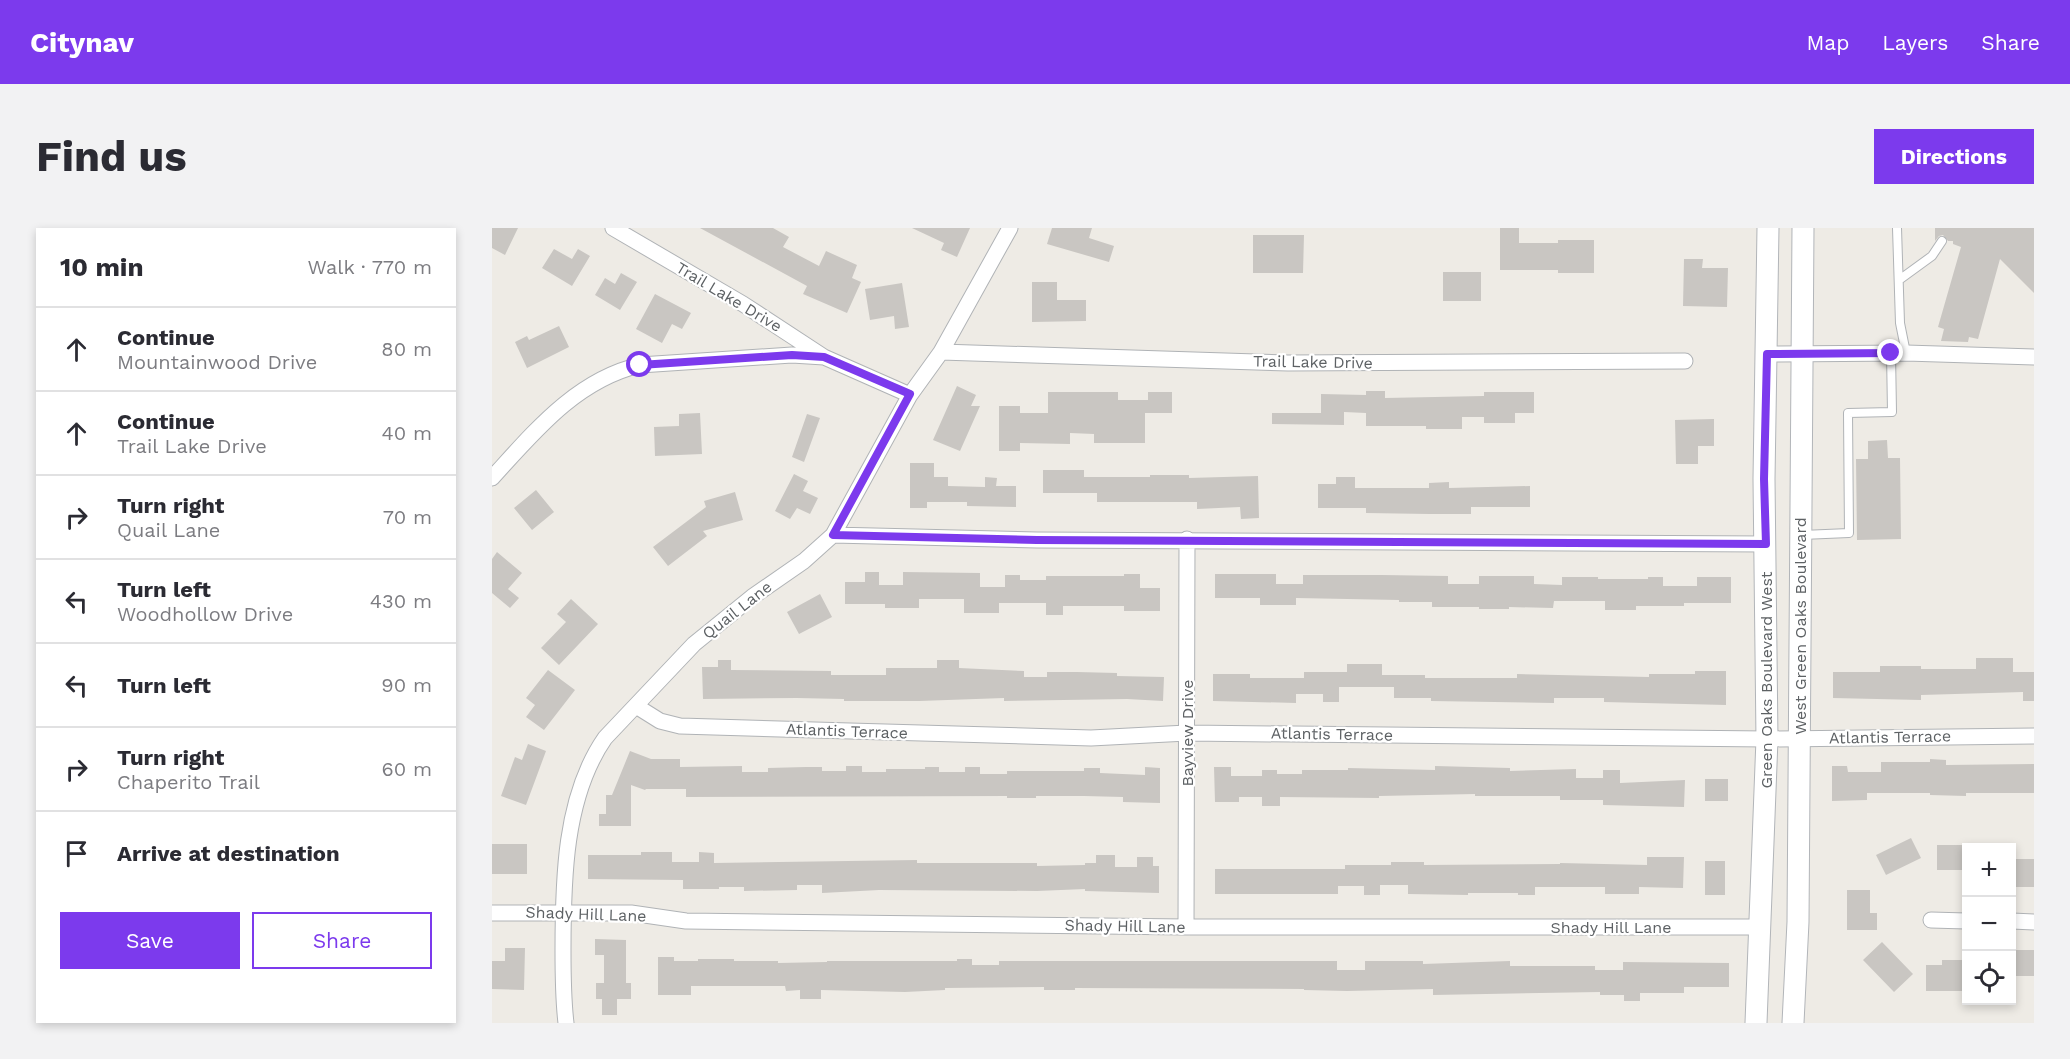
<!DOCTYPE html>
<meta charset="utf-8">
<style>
body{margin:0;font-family:"Work Sans",sans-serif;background:#f2f2f3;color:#2b2b33}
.controls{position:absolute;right:18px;bottom:18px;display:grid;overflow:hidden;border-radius:0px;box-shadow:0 3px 9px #0003}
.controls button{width:54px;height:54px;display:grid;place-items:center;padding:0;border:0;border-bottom:2px solid #e1e1e2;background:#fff;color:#2b2b33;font:30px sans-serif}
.stop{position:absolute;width:18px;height:18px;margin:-14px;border:4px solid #7c3aed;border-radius:50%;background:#fff}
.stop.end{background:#7c3aed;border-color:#fff;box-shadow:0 2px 6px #0008}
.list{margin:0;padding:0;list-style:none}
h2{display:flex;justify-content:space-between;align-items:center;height:78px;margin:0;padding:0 24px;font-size:26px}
h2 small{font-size:20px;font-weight:400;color:#7c7c81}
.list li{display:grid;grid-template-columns:39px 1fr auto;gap:18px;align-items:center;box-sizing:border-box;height:84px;padding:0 24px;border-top:2px solid #e1e1e2}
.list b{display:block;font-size:22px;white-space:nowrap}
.list p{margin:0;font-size:20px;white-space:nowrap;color:#7c7c81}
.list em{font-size:20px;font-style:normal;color:#7c7c81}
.actions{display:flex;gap:12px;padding:18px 24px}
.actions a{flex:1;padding:14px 0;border:2px solid #7c3aed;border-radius:0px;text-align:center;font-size:21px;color:#7c3aed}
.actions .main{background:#7c3aed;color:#fff}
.icon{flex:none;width:33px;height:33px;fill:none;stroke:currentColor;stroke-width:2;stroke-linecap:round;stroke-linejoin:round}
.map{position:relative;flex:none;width:1542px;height:795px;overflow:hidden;border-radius:0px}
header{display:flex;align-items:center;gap:36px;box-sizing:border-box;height:84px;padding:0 30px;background:#7c3aed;color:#fff}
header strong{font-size:28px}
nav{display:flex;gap:33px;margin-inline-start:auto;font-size:21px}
.intro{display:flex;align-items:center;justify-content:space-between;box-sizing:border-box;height:144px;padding:0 36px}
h1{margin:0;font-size:42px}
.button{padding:15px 27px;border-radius:0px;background:#7c3aed;color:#fff;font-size:21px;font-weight:700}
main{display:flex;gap:36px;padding:0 36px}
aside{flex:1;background:#fff;border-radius:0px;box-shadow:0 3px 9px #0003}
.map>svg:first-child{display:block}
.building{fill:#c9c6c2}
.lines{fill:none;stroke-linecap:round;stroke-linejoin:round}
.service-casing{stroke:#b0b3b6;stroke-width:10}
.minor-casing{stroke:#b0b3b6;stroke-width:17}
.secondary-casing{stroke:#b2b5b9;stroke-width:23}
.service{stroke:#fff;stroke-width:8}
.minor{stroke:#fff;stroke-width:15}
.secondary{stroke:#fff;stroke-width:21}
.route{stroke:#7c3aed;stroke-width:8}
.labels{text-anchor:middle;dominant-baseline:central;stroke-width:4.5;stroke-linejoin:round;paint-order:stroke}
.street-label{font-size:16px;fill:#5d6164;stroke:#fff}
</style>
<header>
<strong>Citynav</strong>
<nav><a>Map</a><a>Layers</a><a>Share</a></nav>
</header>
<div class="intro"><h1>Find us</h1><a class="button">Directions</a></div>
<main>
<aside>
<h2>10 min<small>Walk · 770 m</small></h2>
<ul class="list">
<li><svg class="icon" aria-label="ahead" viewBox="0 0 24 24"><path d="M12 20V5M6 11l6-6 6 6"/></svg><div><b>Continue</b><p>Mountainwood Drive</p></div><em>80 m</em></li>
<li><svg class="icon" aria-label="ahead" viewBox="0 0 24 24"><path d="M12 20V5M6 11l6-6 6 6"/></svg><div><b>Continue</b><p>Trail Lake Drive</p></div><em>40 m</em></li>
<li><svg class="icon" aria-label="right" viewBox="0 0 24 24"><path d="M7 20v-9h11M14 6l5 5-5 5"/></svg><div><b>Turn right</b><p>Quail Lane</p></div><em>70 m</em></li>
<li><svg class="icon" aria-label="left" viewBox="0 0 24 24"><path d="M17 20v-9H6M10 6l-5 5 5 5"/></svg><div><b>Turn left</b><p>Woodhollow Drive</p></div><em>430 m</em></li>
<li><svg class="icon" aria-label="left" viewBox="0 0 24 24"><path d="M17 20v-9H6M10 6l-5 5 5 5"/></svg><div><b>Turn left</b></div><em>90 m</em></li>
<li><svg class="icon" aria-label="right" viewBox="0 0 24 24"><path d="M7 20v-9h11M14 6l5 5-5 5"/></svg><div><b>Turn right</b><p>Chaperito Trail</p></div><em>60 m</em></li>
<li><svg class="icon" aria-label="arrive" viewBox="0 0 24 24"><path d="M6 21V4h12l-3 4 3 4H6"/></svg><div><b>Arrive at destination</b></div></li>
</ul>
<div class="actions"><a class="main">Save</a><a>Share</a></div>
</aside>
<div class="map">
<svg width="1542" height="795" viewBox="0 0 1542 795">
<rect width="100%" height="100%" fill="#eeebe5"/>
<path class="building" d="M0,0h26l-13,27 -13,-7z
M208,0h73l16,9 -6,10 36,19 7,-15 31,14 -5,13 9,4 -14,31 -44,-19 4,-8z
M420,0h58l-13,29 -16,-7 3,-7z
M560,0h40l-3,10 25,8 -5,16 -62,-18z
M1008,0h19v15h39v-3h36v33h-36v-3h-58z
M1443,0h99v65l-34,-34 -22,80 -9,-2 -1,5 -27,-1 3,-12 -6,-2 23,-80 -8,-3v-3h-5l-5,-6 -4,1 -4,5z
M761,7h51l-1,38h-50z
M62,21l18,10 6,-10 12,7 -18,30 -30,-18z
M1192,31h19l-1,9h26l-1,39 -44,-1z
M951,44h38v29h-38z
M129,45l16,9 -17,28 -25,-15 10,-17 10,6z
M540,54h25v18h29v21l-54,1z
M410,55l7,44 -14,2 -1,-13 -24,4 -5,-31z
M163,66l36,19 -9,16 -10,-5 -10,19 -26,-14z
M67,98l10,21 -42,21 -12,-26 12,-6 2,4z
M465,158l19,9 -5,11h9l-20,45 -27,-11z
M874,163h19v7l99,-2v-4h50v21h-19v10h-31v-6h-22v12h-36v-3h-60v-13l-22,-1v13l-72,-1v-11h49v-19l45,1z
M556,164h70v8h30v-8h24v21h-27v30h-51v-9l-24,-1v11l-50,-1v8h-21v-45h21v7h28z
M208,185l2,41 -47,2 -1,-29 25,-1v-12z
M315,186l13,4 -16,44 -12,-5z
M1222,191v27h-16v18h-22l-1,-44z
M1395,212l1,18h12l1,81 -44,1 -1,-81h12v-18z
M418,235h24v14h14v9l37,1v-10l12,1 -1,8h20v21l-49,-1v-4h-40v6h-17z
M551,242h41v7h66v-2h39v3l69,-2 1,42 -18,1 -1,-12 -43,2v-7h-100v-9h-54z
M302,246l14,7 -5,10 15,7 -8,16 -13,-6 -7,11 -15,-8z
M844,249h19v11h74v-5l20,-1v6l81,-2v21h-59v7h-42l-63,-1v-5h-48v-24h18z
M44,262l18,22 -22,18 -18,-22z
M243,264l8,28 -40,11 4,5 -39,30 -15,-19 53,-40 -2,-6z
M5,324l25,21 -14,16 11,9 -9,10 -18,-15v-34z
M373,344h14v13h24v-13l77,1v14h25v-12h15v5h26v-4h78v-2h16v14h20v23h-36v-5h-61v9h-17v-12h-47v10h-35v-14h-45v9h-34v-4h-40v-22h20z
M723,346h61v10h27v-9h79l66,1v8h31v-8h55v8l28,1v-8h36v2h50v-2h15v9h34v-9h34v26h-47v3h-48v4h-31v-9h-51l-1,7 -44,-1v2h-30v-2h-47v-5h-33v-2l-103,-2v7h-36v-7h-45z
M328,366l12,23 -33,17 -12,-22z
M79,371l27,25 -39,41 -18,-17 25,-26 -9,-8z
M1484,430h37v14h21v29h-11v-9l-102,3v5l-88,-2v-26h47v-6h41v3h55z
M226,432h13v10l100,1v4h55v-7h51v-8h22v8l65,3v6h23v-5h30l40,1v3l47,1 -1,24 -36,-2 -123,2v-3l-85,3h-75v-2l-47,-1 -94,1 -1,-32h16z
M855,436h35v11h43v3h92v-4l132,3v-3h46v-3h31v34l-122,-3v-4h-50v5l-123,-2v-3h-37v-11h-55v15h-16v-8h-27v9l-83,-2v-27h37v4h54v-6h43z
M56,442l27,20 -31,40 -18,-13 9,-12 -9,-7z
M36,516l18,7 -20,54 -25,-9 14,-39 7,3z
M138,523l21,8h29v8l62,-1v6h26v-4l38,-1h16v4h24v-5h16v6h24v-3h39v-2h14v5h26v-5h15v7h27v-3h77v-3h16v5l45,2v-8l15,1v35l-37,-1v-5l-39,-1h-48v2h-29v-2l-321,1v-8h-40l-1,1 -14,-5v41h-32v-12h7v-19h6z
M1438,531l16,1v5l88,-1v29h-68v3l-36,-1v-2h-63v7l-35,1v-35h15l1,6h33v-10h49z
M943,538l75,2v3l66,-2v9h27v-8h17v13l65,-3 -1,27 -81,-2v-5h-43v-4h-85v-2l-96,2v2l-99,-1v9h-18v-9h-23v5h-24l-1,-35h17v9h31v-6h15v4h25v-4h46v-2l87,2z
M1213,551h23v22h-23z
M1419,610l10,20 -35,17 -10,-20z
M0,616h35v30h-35z
M1445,617h29v25h-29z
M149,624h31v10h27v-10l15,1v10l203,-3v3h120v3l48,-1v-2h11v-8h19v12h22v-10h16v9h6v27l-74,-2v-2l-48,2 -158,-1 -57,3v-8h-25v5l-53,1v-4h-25v2h-36v-9l-95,-1v-24h53z
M1155,629h37l-1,31 -44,-1v7h-34v-7h-70v8h-17v-2h-50v2l-60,-1v-9h-28v10h-16v-9h-26v8h-123v-25h130v-4h46v-3h33v3l136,-1v-1l87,2z
M1520,631h22v28h-22z
M1213,633h20v34h-20z
M1355,662h23v23h7v17h-30z
M103,711l31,1v43h5v16h-14v16h-15v-16h-6v-16h8v-28h-9z
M1390,714l31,32 -19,18 -31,-32z
M13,720h20l-1,42 -32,-1v-28h13z
M1520,722h22v26h-22z
M166,729h16v4h24v-2h36v2h44v2l49,-1v-1h130v-2h15v6h27v-4h338v9h28v-9h58v3l87,-3v5h85v4h28v-8l106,1v24h-45v6h-44v8h-16v-6h-24v-3l-167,3v-6l-86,2 -43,-1v-1l-229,-1v2h-31v-3l-99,1v2l-40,2 -84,-2v9h-21v-9l-14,1 -1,-5h-94v9h-33z
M1450,732h21v31h-37v-26h16z"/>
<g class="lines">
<defs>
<path id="service" d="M1405,0l3,95 6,30
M1407,52l33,-24 10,-15
M1310,307l47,-2 -1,-120 44,-1 -1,-59"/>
<path id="minor" d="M121,0l130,76 81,53 86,38
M449,124l347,11 397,-2
M1275,126l139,-1 128,4
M0,250c42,-46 84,-98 148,-113l152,-10 32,2
M341,307l204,5 729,4
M144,478l24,15 20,5 411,12 96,-5 580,6 267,-3
M0,685h139l55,8 500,6h573
M1439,692l35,1
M1520,693l22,1
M694,699l1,-388
M74,795c-3,-25 -3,-48 -3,-73 0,-69 1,-153 42,-212l89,-94 58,-47 52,-36 29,-26 77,-140 31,-43 69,-124"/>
<path id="secondary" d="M1264,795l11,-284 -3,-260 4,-251
M1301,795l5,-101 5,-694"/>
</defs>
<use href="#service" class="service-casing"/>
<use href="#minor" class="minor-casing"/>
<use href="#secondary" class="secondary-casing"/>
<use href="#service" class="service"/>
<use href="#minor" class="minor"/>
<use href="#secondary" class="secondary"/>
</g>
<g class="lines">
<path class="route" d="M148,137l152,-10 32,2 86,37 -77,141 204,5 729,4 -2,-65 3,-125 124,-1"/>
</g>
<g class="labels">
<g class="street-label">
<text transform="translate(237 69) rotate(31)">Trail Lake Drive</text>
<text transform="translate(821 134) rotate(1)">Trail Lake Drive</text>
<text transform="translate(245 382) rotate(-38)">Quail Lane</text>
<text transform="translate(1308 398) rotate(-90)">West Green Oaks Boulevard</text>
<text transform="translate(1274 452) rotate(-90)">Green Oaks Boulevard West</text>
<text transform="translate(355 503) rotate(2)">Atlantis Terrace</text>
<text transform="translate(695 505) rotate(-90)">Bayview Drive</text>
<text transform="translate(840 506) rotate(1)">Atlantis Terrace</text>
<text transform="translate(1398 509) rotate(-1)">Atlantis Terrace</text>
<text transform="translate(94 686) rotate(2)">Shady Hill Lane</text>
<text transform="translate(633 698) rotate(1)">Shady Hill Lane</text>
<text x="1119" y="699">Shady Hill Lane</text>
</g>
</g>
</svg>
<div class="controls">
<button>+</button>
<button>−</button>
<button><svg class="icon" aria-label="locate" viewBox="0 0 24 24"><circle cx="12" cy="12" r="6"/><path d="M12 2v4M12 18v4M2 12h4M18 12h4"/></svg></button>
</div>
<div class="stop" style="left:148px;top:137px"></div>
<div class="stop end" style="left:1399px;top:125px"></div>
</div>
</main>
